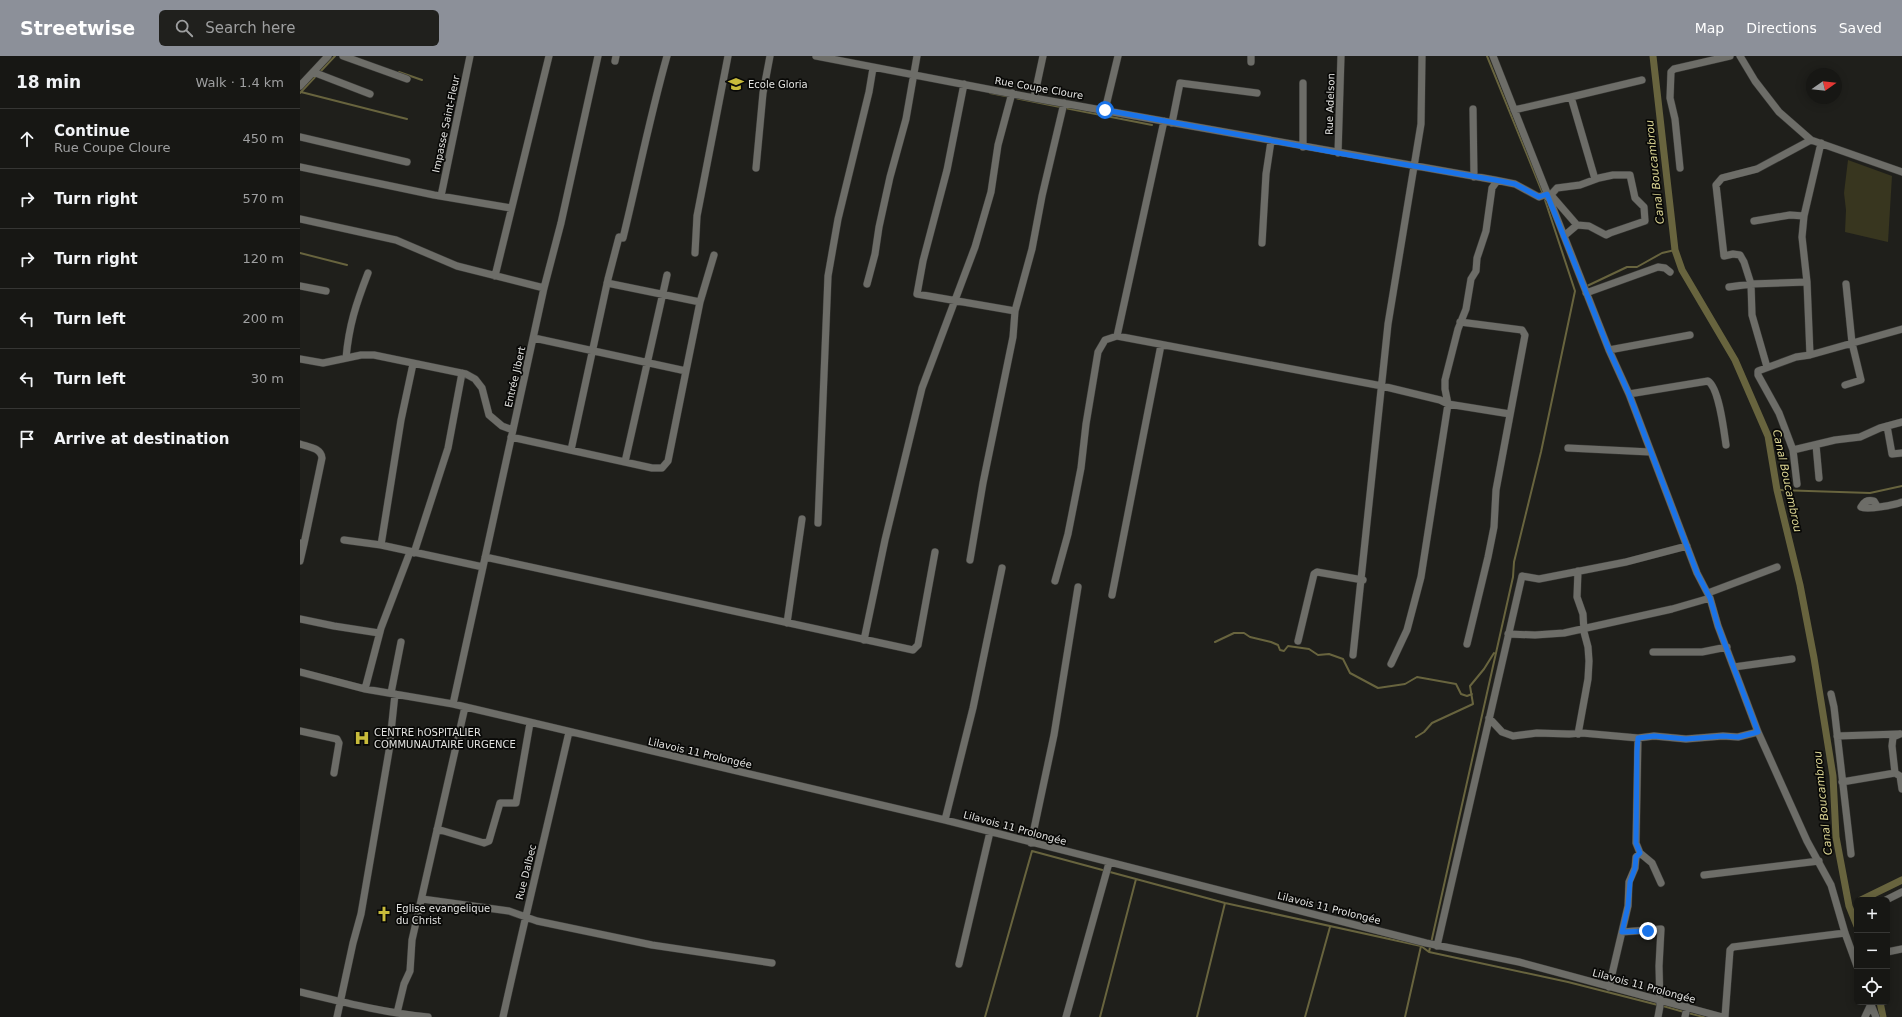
<!DOCTYPE html>
<meta charset="utf-8">
<style>
body{margin:0;font-family:"DejaVu Sans",sans-serif;background:#20201d;color:#f1f3f6}
.controls{position:absolute;right:12px;bottom:12px;display:grid;overflow:hidden;border-radius:6px;box-shadow:0 2px 10px #0003}
.controls button{width:36px;height:36px;display:grid;place-items:center;padding:0;border:0;border-bottom:1px solid #363634;background:#171714;color:#f1f3f6;font:20px sans-serif}
.compass{position:absolute;left:1506px;top:12px;width:36px;height:36px;border-radius:50%;background:#171714;box-shadow:0 2px 10px #0003;rotate:76deg}
.stop{position:absolute;width:12px;height:12px;margin:-9px;border:3px solid #1a73e8;border-radius:50%;background:#fff}
.stop.end{background:#1a73e8;border-color:#fff;box-shadow:0 1px 4px #0008}
.list{margin:0;padding:0;list-style:none}
h2{display:flex;justify-content:space-between;align-items:center;height:52px;margin:0;padding:0 16px;font-size:17px}
h2 small{font-size:13px;font-weight:400;color:#9e9fa0}
.list li{display:grid;grid-template-columns:26px 1fr auto;gap:12px;align-items:center;box-sizing:border-box;height:60px;padding:0 16px;border-top:1px solid #363634}
.list b{display:block;font-size:15px;white-space:nowrap}
.list p{margin:0;font-size:13px;white-space:nowrap;color:#9e9fa0}
.list em{font-size:13px;font-style:normal;color:#9e9fa0}
.icon{flex:none;width:22px;height:22px;fill:none;stroke:currentColor;stroke-width:2;stroke-linecap:round;stroke-linejoin:round}
.map{position:relative;flex:none;width:1602px;height:961px;overflow:hidden}
header{display:flex;align-items:center;gap:24px;box-sizing:border-box;height:56px;padding:0 20px;background:#8c9099;color:#fff}
header strong{font-size:19px}
nav{display:flex;gap:22px;margin-inline-start:auto;font-size:14px}
.search{width:280px;height:36px;background:#20201d;display:flex;align-items:center;gap:10px;box-sizing:border-box;padding:0 14px;border-radius:6px;color:#9e9fa0;font-size:15px}
main{display:flex}
aside{flex:1;background:#171714}
.map>svg:first-child{display:block}
.green{fill:#38361f}
.lines{fill:none;stroke-linecap:round;stroke-linejoin:round}
.stream{stroke:#68643e;stroke-width:2}
.canal{stroke:#68643e;stroke-width:7}
.minor-casing{stroke:#393936;stroke-width:8}
.minor{stroke:#6d6d68;stroke-width:7}
.route{stroke:#1a73e8;stroke-width:5}
.labels{text-anchor:middle;dominant-baseline:central;stroke-width:3.5;stroke-linejoin:round;paint-order:stroke}
.poi-label{font-size:10px;fill:#e3e3e1;stroke:#090907;text-anchor:start}
.street-label{font-size:10px;fill:#e3e3e1;stroke:#090907}
.water-label{font-size:11px;font-style:italic;fill:#ddd694;stroke:#090907}
</style>
<header>
<strong>Streetwise</strong>
<div class="search"><svg class="icon" aria-label="search" viewBox="0 0 24 24"><circle cx="10" cy="10" r="6"/><path d="M15 15l6 6"/></svg>Search here</div>
<nav><a>Map</a><a>Directions</a><a>Saved</a></nav>
</header>
<main>
<aside>
<h2>18 min<small>Walk · 1.4 km</small></h2>
<ul class="list">
<li><svg class="icon" aria-label="ahead" viewBox="0 0 24 24"><path d="M12 20V5M6 11l6-6 6 6"/></svg><div><b>Continue</b><p>Rue Coupe Cloure</p></div><em>450 m</em></li>
<li><svg class="icon" aria-label="right" viewBox="0 0 24 24"><path d="M7 20v-9h11M14 6l5 5-5 5"/></svg><div><b>Turn right</b></div><em>570 m</em></li>
<li><svg class="icon" aria-label="right" viewBox="0 0 24 24"><path d="M7 20v-9h11M14 6l5 5-5 5"/></svg><div><b>Turn right</b></div><em>120 m</em></li>
<li><svg class="icon" aria-label="left" viewBox="0 0 24 24"><path d="M17 20v-9H6M10 6l-5 5 5 5"/></svg><div><b>Turn left</b></div><em>200 m</em></li>
<li><svg class="icon" aria-label="left" viewBox="0 0 24 24"><path d="M17 20v-9H6M10 6l-5 5 5 5"/></svg><div><b>Turn left</b></div><em>30 m</em></li>
<li><svg class="icon" aria-label="arrive" viewBox="0 0 24 24"><path d="M6 21V4h12l-3 4 3 4H6"/></svg><div><b>Arrive at destination</b></div></li>
</ul>
</aside>
<div class="map">
<svg width="1602" height="961" viewBox="0 0 1602 961">
<rect width="100%" height="100%" fill="#1f1f1b"/>
<path class="green" d="M1548,104l44,16 -4,66 -43,-10 1,-22 -2,-17z"/>
<g class="lines">
<path class="stream" d="M1187,0l56,138
M99,16l23,8
M19,17l16,-17
M1,36l106,27
M0,37l16,-17
M690,37l70,14
M765,52l87,17
M0,197l47,12
M1287,230l40,-19h10l25,-14 13,-3
M1477,434l93,3 32,-7
M915,586l19,-9h10l6,4 21,5 7,3 2,5 4,1 4,-5 21,3 9,6 11,-1 14,5 7,14 28,15 27,-4 12,-7 39,7 5,10 6,2 5,-2
M1116,681l8,-5 8,-9 41,-19 -3,-18 14,-17 10,-16
M1129,896l84,-375 1,-15 27,-110 34,-161 -30,-91
M1363,950l21,6
M1388,957l16,4
M685,961l47,-166 193,52 196,43 8,6 139,30 90,23
M800,961l36,-138
M897,961l28,-114
M1005,961l25,-90
M1105,961l16,-71"/>
<path class="canal" d="M1353,0l22,194 7,20 53,90 33,76 9,54 23,95 14,73 19,118 3,61 13,69 8,20
M1561,844l41,-20
M1580,946l3,15"/>
<defs>
<path id="minor" d="M43,0l64,23
M516,0l218,42 461,82 20,4 24,13 8,-3
M1193,0l116,294 20,44 68,179 13,25 8,28 40,106 49,109 24,44 14,48 12,33
M1440,0l15,25 24,31 32,28 91,32
M315,5l1,-5
M951,6v-6
M13,16l57,22
M664,28l-17,86 -24,91 -6,33 98,17
M0,30l28,-30
M1271,41l71,-17
M734,42l9,-42
M1173,53l1,68
M805,54l13,-54
M1214,54l57,-13 24,82
M872,67l8,-40 77,10
M0,81l107,25
M1521,87l-17,73 -2,21 5,45 3,73 92,-26
M1003,91v-64
M1038,97l3,-97
M0,111l134,28 77,13
M456,112l7,-75 7,-37
M1380,112l-5,-49 -5,-21 1,-26 3,-3 56,-13
M1251,139l26,30
M141,140l29,-140
M1248,142l9,-10 23,-3 19,-7 14,-3h17l5,23 9,9 1,14 -35,12 -4,2 -17,-9 -12,-1 -13,11
M0,163l96,21 61,26 87,22
M1454,165l36,-6 14,1
M323,182c15,-61 27,-122 44,-182
M962,187l4,-69 5,-33
M395,197l2,-37 31,-160
M195,220l54,-220
M307,227l93,19 -14,69
M567,228l8,-30 4,-27 11,-50 16,-58 11,-63
M0,230l26,5
M1429,231l22,-3 56,-2
M1286,237l72,-26 7,1 5,4
M400,246l14,-47
M1160,266l62,8 3,5 -29,155 -2,37 -6,30 -21,87
M817,280l47,-215
M1309,294l81,-15
M46,302c3,-33 10,-54 22,-85
M0,303l23,4 38,-8h13l92,19 9,5 7,9 7,27 13,11 11,4
M1467,311l-15,-52 -1,-31 -7,-22 -4,-7 -7,-1 -9,2 -8,-71 6,-7 35,-9 54,-29
M1545,329l16,-5 -9,-37 -6,-59
M1329,338l79,-13c11,7 16,50 18,64
M1587,370l5,28 10,-1
M211,381l141,31h10l6,-7 18,-90 -152,-33
M0,388c9,3 21,4 22,14l-18,86
M1516,389l3,33
M1268,392l82,4
M271,394l37,-171 11,-42
M1493,394l42,-10 25,-3 20,-9 22,-6
M325,406l42,-187
M1497,428l-4,-34 -14,-37 -21,-38v-4l38,-14 14,-2
M1577,450l-3,-5c-7,-2 -10,1 -13,6 6,3 34,-2 41,-5
M518,467l10,-247 10,-57 31,-127 4,-24
M44,484l37,5 102,22
M0,487l4,1 -4,17
M81,489l20,-125 12,-56
M114,497l34,-105 14,-75
M185,501l428,93 5,-5 17,-93
M670,504l13,-77 30,-146 2,-26 17,-62 10,-53 22,-93
M1278,515l-1,26 6,17 1,18 4,15 1,14 -1,18 -10,55
M755,525l13,-47 13,-66 5,-44 12,-72 7,-12 12,-4 265,50 58,14 8,4 62,10
M1408,537l69,-26
M812,539l49,-250
M0,563l34,7 45,7
M487,567l15,-104
M1208,578l27,1 29,-2 108,-24 38,-11
M564,584l21,-100 37,-152 53,-141 16,-55 7,-47 14,-52
M998,585l16,-67 3,-2 46,8
M1353,596h49l25,-5
M1053,599l35,-331 33,-200 1,-68
M1091,608l16,-34 14,-53 27,-173 -3,-15v-9l13,-51 8,-20 5,-30 5,-8 1,-13 9,-27 6,-43 5,-7
M1434,611l58,-8
M0,616l65,17 88,15 492,116 481,123 93,19 203,55
M65,633l16,-61 29,-76
M91,637l10,-51
M1531,638l3,13 17,147
M153,648l91,-416 17,-65 37,-167
M1189,662l13,14 11,4 24,-3 32,1 13,-1 56,5 16,-2 32,3 37,-3 15,1 20,-5
M0,675l37,8 2,4 -5,30
M1537,680l62,-2
M1338,682l-2,105 4,10 12,10 9,20
M1595,717l-3,-27 1,-9 7,-3
M1542,726l53,-9 5,3 2,13
M645,764l28,-112 29,-140
M137,773l47,14 5,-2 11,-38h16l14,-80
M731,787l23,-108 24,-148
M1404,819l115,-14
M122,843l87,12 28,10 115,24 120,18
M1586,844l16,-8
M1322,876l39,-3 -2,37 1,40 -2,11
M1137,890l85,-370 17,3 87,-17 61,-16
M1587,896l15,-3
M659,908l31,-132
M1309,931l19,-81 1,-24 6,-14 1,-11 4,-4
M0,936c42,10 85,21 128,25
M1570,946l6,15
M97,957l7,-29 6,-13 2,-31 53,-233
M37,961l16,-74 8,-29 28,-163 6,-57
M203,961c21,-95 44,-190 66,-285
M766,961l43,-154
M1385,961l2,-10
M1425,961l5,-67 3,-3 112,-14
M1565,961l6,-13"/>
</defs>
<use href="#minor" class="minor-casing"/>
<use href="#minor" class="minor"/>
</g>
<g class="lines">
<path class="route" d="M805,54l233,43 157,27 20,4 24,13 8,-3 62,156 20,44 68,179 13,25 8,28 40,106 -20,5 -15,-1 -37,3 -32,-3 -16,2 -1,13 -1,92 4,10 -4,4 -1,11 -5,14 -2,24 -6,26 26,-1"/>
</g>
<defs>
<symbol id="school-bare" viewBox="-9 -9 18 18"><path d="M0-5L7-2L0 1L-7-2ZM-4 1L0 2.5L4 1V4Q0 6-4 4Z" fill="#c8bb3b" stroke="#090907" stroke-width="2.5" paint-order="stroke"/></symbol>
<symbol id="hospital-bare" viewBox="-9 -9 18 18"><path d="M-5-5h3v3.5h4V-5h3V5h-3V1.5h-4V5h-3Z" fill="#c8bb3b" stroke="#090907" stroke-width="2.5" paint-order="stroke"/></symbol>
<symbol id="church-bare" viewBox="-9 -9 18 18"><path d="M-1.2-6h2.4v3.5h3.3v2.4h-3.3V6h-2.4V-.1h-3.3v-2.4h3.3Z" fill="#c8bb3b" stroke="#090907" stroke-width="2.5" paint-order="stroke"/></symbol>
</defs>
<g fill-rule="evenodd">
<use href="#school-bare" x="425" y="17" width="22" height="22"/>
<use href="#hospital-bare" x="51" y="671" width="22" height="22"/>
<use href="#church-bare" x="73" y="847" width="22" height="22"/>
</g>
<g class="labels">
<g class="poi-label">
<text x="448" y="28">Ecole Gloria</text>
<text x="74" y="676">CENTRE hOSPITALIER<tspan x="74" dy="12">COMMUNAUTAIRE URGENCE</tspan></text>
<text x="96" y="852">Eglise evangelique<tspan x="96" dy="12">du Christ</tspan></text>
</g>
<g class="street-label">
<text transform="translate(739 32) rotate(10)">Rue Coupe Cloure</text>
<text transform="translate(1030 48) rotate(-88)">Rue Adelson</text>
<text transform="translate(146 68) rotate(-78)">Impasse Saint-Fleur</text>
<text transform="translate(215 321) rotate(-77)">Entrée Jibert</text>
<text transform="translate(400 697) rotate(13)">Lilavois 11 Prolongée</text>
<text transform="translate(715 772) rotate(15)">Lilavois 11 Prolongée</text>
<text transform="translate(226 816) rotate(-76)">Rue Dalbec</text>
<text transform="translate(1029 852) rotate(14)">Lilavois 11 Prolongée</text>
<text transform="translate(1344 930) rotate(15)">Lilavois 11 Prolongée</text>
</g>
<g class="water-label">
<text transform="translate(1355 116) rotate(-96)">Canal Boucambrou</text>
<text transform="translate(1487 425) rotate(78)">Canal Boucambrou</text>
<text transform="translate(1523 747) rotate(-96)">Canal Boucambrou</text>
</g>
</g>
</svg>
<div class="controls">
<button>+</button>
<button>−</button>
<button><svg class="icon" aria-label="locate" viewBox="0 0 24 24"><circle cx="12" cy="12" r="6"/><path d="M12 2v4M12 18v4M2 12h4M18 12h4"/></svg></button>
</div>
<svg class="compass" viewBox="-18 -18 36 36"><path d="M0-13l5 13h-10z" fill="#e53935"/><path d="M0 13l5-13h-10z" fill="#9e9fa0"/></svg>
<div class="stop" style="left:805px;top:54px"></div>
<div class="stop end" style="left:1348px;top:875px"></div>
</div>
</main>
